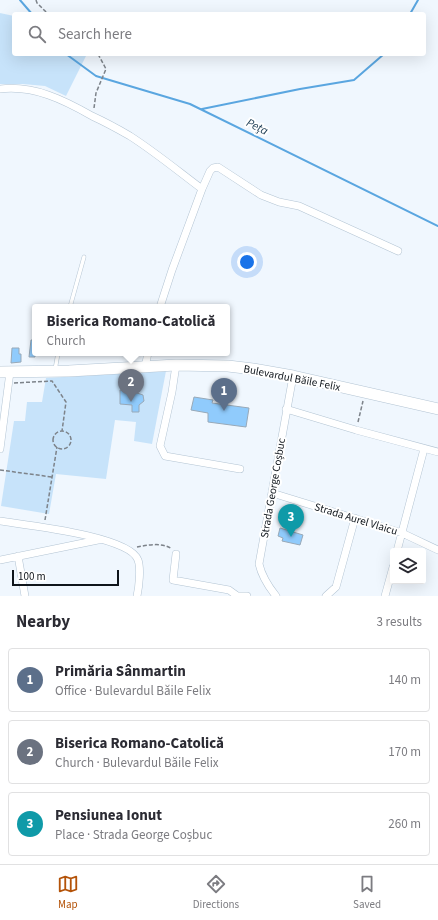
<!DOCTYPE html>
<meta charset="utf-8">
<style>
body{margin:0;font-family:"Source Sans 3",sans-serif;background:#f7f7f7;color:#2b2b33}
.controls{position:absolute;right:12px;bottom:12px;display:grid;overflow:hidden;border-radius:4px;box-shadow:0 4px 16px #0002}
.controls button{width:36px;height:36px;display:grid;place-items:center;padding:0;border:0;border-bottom:1px solid #e1e1e2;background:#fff;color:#2b2b33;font:20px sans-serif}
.scale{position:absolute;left:12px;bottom:10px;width:107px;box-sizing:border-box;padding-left:4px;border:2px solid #0f151b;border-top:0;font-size:11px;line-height:14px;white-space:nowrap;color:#0f151b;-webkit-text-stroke:3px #fff;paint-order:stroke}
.you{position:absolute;left:247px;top:262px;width:14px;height:14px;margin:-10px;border:3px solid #fff;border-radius:50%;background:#1a73e8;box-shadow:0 0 0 6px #1a73e833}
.badge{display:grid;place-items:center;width:26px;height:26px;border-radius:50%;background:#b45309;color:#fff;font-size:13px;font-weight:700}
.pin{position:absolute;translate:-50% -33px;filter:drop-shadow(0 1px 2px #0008)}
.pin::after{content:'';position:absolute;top:21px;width:14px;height:12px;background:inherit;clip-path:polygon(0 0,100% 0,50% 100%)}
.popup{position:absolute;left:32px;top:304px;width:198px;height:52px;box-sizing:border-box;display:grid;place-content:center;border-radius:4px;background:#fff;filter:drop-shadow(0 1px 3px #0005);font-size:13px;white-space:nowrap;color:#7c7c81}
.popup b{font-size:15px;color:#2b2b33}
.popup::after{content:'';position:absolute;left:50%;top:100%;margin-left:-8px;border:8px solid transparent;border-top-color:#fff}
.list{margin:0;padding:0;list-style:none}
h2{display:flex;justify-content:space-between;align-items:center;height:52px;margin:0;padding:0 16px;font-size:17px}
h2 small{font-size:13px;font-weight:400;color:#7c7c81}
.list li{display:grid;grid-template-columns:26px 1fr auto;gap:12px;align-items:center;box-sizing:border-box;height:64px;margin:0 8px 8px;padding:0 8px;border:1px solid #e1e1e2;border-radius:4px}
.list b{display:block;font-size:15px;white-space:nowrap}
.list p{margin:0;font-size:13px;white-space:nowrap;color:#7c7c81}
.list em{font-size:13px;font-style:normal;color:#7c7c81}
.icon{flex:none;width:22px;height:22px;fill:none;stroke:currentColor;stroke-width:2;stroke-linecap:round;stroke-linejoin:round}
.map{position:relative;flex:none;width:438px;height:596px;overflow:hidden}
.search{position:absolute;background:#fff;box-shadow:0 4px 16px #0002;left:12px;right:12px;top:12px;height:44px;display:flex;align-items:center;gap:10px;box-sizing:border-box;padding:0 14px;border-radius:4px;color:#7c7c81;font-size:15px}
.sheet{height:268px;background:#fff}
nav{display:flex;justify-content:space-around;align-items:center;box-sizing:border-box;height:56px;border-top:1px solid #e1e1e2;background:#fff;font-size:11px;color:#7c7c81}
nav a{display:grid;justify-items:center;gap:2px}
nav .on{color:#b45309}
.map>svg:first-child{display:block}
.green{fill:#c7e3fa}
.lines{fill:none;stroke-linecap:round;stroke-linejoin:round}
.stream{stroke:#5aa6e0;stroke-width:2}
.building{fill:#90cbfc;stroke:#98a9b8}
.lane-casing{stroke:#b3c4d3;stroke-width:4.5}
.street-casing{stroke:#b3c4d3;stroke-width:8}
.primary-casing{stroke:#b3c4d3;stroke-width:12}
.path{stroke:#7d838a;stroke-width:1.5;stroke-dasharray:4 2;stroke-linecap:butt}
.lane{stroke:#fff;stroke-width:3.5}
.street{stroke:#fff;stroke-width:7}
.primary{stroke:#fff;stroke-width:11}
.labels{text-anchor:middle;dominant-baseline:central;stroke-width:4;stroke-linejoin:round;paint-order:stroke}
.street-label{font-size:11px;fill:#0f151b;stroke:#fff}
.water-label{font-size:12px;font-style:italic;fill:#16374f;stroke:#fff}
</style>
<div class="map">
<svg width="438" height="596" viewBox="0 0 438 596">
<rect width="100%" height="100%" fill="#f0f7fe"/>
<path class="green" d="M0,13l14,3v38h73l-21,42 -21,-10 -22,-2h-23z
M166,371l-14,73 -18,-3 2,-19 -21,-2 -9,59 -50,-5 -7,40 -48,-8 13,-85h11l2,-19h15l4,-24z"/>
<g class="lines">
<path class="stream" d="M20,0l12,14
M410,14l8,-14
M66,54l30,22 94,28 248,122
M202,109l98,-20 54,-9 30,-26"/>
</g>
<path class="building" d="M31,340h4v17h-6z
M12,348h7v6h2v8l-10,1z
M120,390l17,1v2l6,2 1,6 -5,4v7h-7v-7l-12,-1z
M194,397l19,3 -1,3 37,5 -3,19 -38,-5v-9l-17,-3z
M280,528l23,7 -3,10 -18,-4 1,-3 -5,-2z"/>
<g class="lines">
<defs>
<path id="lane" d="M70,307l14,-50
M55,370l3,-17"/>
<path id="street" d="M0,89c34,-4 64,11 92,27 13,6 26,13 38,20 25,16 48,35 72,53
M160,307l12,-37 30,-81 8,-18 3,-3 5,-1 43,28 18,7 20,4 99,45
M176,365l-4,27 -12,54 5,10 75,13
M145,367l3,-14
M286,409l70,21 82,22
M0,449l10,-77
M272,493l130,40 36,17
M0,521c25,4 130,15 138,39 3,8 1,27 -1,36
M397,551l27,-102
M176,554l-3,26 56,10 7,5
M18,556l7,40
M0,560l98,-20
M235,596h12
M276,596c-8,-10 -14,-19 -17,-32l34,-188
M326,596l10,-9 19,-69
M385,596l8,-29"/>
<path id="primary" d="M0,372l69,-1 107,-6 52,1 25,3 40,7 145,33"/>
</defs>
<use href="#lane" class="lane-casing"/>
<use href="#street" class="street-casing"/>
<use href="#primary" class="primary-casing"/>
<path class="path" d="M36,0l1,3 11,11
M94,108l2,-15 10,-24 -8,-15
M14,383l38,-2 14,21 -4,29
M358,422l5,-21
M53 440a9 9 0 1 1 18 0a9 9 0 1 1-18 0Z
M0,470l52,7
M45,520l12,-73
M137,547c11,-2 25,-5 35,2"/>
<use href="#lane" class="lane"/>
<use href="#street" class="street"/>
<use href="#primary" class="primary"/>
</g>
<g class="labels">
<g class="street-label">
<text transform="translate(292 378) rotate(11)">Bulevardul Băile Felix</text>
<text transform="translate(273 488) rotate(-80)">Strada George Coșbuc</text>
<text transform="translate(356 519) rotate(17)">Strada Aurel Vlaicu</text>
</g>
<g class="water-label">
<text transform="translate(257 127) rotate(26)">Peța</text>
</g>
</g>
</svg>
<div class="controls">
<button><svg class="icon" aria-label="layers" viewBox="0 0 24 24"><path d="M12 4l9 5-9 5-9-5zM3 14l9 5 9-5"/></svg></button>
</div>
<div class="scale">100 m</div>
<div class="you"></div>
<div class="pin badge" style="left:224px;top:411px;background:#5c6f8a">1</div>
<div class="pin badge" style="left:131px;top:402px;background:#6b7280">2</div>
<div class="popup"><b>Biserica Romano-Catolică</b>Church</div>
<div class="pin badge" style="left:291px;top:537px;background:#0f9aa8">3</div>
<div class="search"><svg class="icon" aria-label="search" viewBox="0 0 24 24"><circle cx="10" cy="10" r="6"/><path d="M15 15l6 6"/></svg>Search here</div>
</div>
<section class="sheet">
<h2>Nearby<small>3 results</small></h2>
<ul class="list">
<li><span class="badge" style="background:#5c6f8a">1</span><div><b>Primăria Sânmartin</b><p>Office · Bulevardul Băile Felix</p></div><em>140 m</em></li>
<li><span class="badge" style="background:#6b7280">2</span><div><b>Biserica Romano-Catolică</b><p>Church · Bulevardul Băile Felix</p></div><em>170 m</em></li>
<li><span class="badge" style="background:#0f9aa8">3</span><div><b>Pensiunea Ionut</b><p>Place · Strada George Coșbuc</p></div><em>260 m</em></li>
</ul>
</section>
<nav>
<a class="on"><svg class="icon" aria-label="map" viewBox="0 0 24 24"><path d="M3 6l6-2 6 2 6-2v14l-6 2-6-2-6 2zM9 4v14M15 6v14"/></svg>Map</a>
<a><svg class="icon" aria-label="directions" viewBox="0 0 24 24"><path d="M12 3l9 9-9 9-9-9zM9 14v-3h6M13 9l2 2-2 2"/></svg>Directions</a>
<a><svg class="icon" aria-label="saved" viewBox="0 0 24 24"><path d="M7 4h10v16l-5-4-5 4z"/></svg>Saved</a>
</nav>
